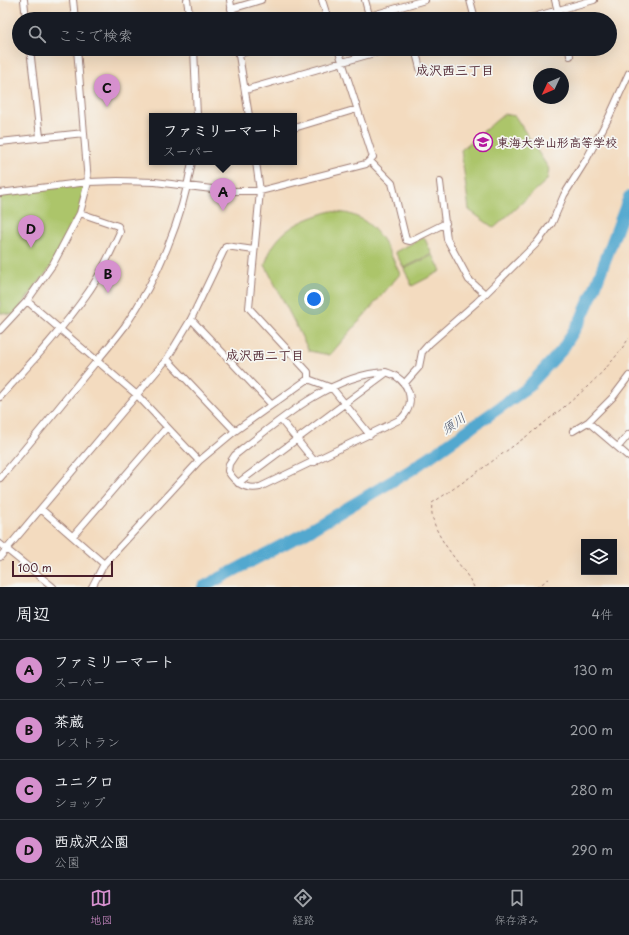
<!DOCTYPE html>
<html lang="ja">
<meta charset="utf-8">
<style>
body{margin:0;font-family:"Playpen Sans","Klee One",sans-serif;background:#242831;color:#f1f3f6}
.controls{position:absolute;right:12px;bottom:12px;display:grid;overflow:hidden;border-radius:0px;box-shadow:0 4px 16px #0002}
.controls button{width:36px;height:36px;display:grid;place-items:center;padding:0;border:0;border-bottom:1px solid #363941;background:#171b24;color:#f1f3f6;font:20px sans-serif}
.compass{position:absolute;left:533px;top:68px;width:36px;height:36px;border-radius:50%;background:#171b24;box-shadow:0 4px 16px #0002;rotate:226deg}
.scale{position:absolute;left:12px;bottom:10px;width:101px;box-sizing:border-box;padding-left:4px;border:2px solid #4a1f2b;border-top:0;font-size:11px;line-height:14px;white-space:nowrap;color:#4a1f2b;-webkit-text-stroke:3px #f6f6f2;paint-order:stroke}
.you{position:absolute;left:314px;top:299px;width:14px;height:14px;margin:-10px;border:3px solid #fff;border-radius:50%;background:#1a73e8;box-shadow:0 0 0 6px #1a73e833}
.badge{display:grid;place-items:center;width:26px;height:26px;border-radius:50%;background:#d690ce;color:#111;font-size:13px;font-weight:700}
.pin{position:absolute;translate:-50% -33px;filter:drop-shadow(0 1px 2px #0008)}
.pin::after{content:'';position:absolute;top:21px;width:14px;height:12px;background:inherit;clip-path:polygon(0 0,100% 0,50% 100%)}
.popup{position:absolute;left:149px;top:113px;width:148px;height:52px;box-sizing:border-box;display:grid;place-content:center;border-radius:0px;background:#171b24;filter:drop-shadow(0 1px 3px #0005);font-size:13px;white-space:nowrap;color:#9ea1a6}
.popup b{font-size:15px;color:#f1f3f6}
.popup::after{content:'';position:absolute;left:50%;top:100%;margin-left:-8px;border:8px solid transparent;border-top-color:#171b24}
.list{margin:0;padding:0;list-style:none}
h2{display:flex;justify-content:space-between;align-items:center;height:52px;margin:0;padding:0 16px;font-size:17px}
h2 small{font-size:13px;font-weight:400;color:#9ea1a6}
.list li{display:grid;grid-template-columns:26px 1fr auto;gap:12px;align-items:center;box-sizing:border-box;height:60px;padding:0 16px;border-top:1px solid #363941}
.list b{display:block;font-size:15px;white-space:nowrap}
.list p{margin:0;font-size:13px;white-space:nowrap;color:#9ea1a6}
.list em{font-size:13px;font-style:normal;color:#9ea1a6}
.icon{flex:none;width:22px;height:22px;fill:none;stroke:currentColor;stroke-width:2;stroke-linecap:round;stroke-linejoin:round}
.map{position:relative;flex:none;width:629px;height:587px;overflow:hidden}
.search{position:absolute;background:#171b24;box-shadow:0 4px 16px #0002;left:12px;right:12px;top:12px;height:44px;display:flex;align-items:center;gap:10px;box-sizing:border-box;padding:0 14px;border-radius:22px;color:#9ea1a6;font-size:15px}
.sheet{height:292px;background:#171b24}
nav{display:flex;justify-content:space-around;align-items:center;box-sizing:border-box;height:56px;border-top:1px solid #363941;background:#171b24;font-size:11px;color:#9ea1a6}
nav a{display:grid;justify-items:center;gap:2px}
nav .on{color:#d690ce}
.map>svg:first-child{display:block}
.green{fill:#acc56a;stroke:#7b724a}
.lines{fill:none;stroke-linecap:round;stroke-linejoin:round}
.river{stroke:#52a8cf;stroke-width:12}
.minor-casing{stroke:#9e7d75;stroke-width:8}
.path{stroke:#9e7d75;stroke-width:1;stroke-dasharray:3 3;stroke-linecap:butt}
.minor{stroke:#fff;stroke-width:6}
.labels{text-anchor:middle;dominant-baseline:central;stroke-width:3.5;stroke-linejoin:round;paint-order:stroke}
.poi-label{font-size:12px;font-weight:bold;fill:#4a1f2b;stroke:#f6f6f2;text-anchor:start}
.neighbourhood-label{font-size:13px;font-weight:bold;fill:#4a1f2b;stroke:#f6f6f2}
.water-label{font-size:13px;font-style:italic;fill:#4d566d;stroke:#f6f6f2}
</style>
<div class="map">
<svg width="629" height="587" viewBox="0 0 629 587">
<rect width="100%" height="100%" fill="#f6f6f2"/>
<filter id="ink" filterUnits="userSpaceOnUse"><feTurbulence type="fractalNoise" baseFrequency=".025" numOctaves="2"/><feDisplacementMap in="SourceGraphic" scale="8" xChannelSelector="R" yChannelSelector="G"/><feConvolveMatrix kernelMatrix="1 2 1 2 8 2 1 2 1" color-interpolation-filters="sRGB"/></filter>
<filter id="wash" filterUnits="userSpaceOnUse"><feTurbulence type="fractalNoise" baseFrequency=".012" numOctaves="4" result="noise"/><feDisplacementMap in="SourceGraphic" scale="16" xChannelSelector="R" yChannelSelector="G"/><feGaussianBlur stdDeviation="0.9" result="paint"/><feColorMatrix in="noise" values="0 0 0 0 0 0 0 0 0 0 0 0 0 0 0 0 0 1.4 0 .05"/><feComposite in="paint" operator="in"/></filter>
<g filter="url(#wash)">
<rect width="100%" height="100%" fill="#f3dbbf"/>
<path class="green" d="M504,114l11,2 34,53 -2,11 -53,48 -25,-18 -8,-60z
M88,182l-8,31 -27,51 -39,51 -14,-2v-120z
M331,211c7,2 15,1 21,4 27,9 37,36 48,59l-70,81 -21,-4 -44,-86c10,-35 34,-44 66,-54z
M424,237l8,17 -28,14 -9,-16z
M433,255l8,16 -29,15 -8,-17z"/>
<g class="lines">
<path class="river" d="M203,587l102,-54 106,-63 115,-81 36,-39 19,-31 13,-29 35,-93"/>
</g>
</g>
<g filter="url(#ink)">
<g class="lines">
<defs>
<path id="minor" d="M24,0l2,19
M73,0l2,19
M187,0l3,19
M230,0l3,19
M322,0l6,19
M365,0l5,19
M470,0l5,19
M555,0l5,19
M231,9l30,-9
M359,19l66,-19
M516,19l14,-1 64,-18
M30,49l10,88
M194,49l3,67
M238,49l11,67
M415,49l6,23
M569,49l1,7
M239,54l16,-5
M245,90l143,-41
M294,128l63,-19
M0,142l84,-9
M370,161l22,22 14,57 4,1 36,-18
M440,182l7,57 22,41 16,14
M0,193l88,-11 30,-1 37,1 73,9h32l106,-27 7,-7 -35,-108
M27,301l110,94 62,66
M191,319l80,85
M0,330l27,-29 26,-37 27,-51 8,-31 -11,-133
M167,359l68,72
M386,372c23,7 32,30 15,47l-141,68c-14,3 -25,-4 -32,-16l1,-7 6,-9c41,-32 96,-81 151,-83z
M629,376l-16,21 -25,25 41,35
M308,379l24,9 38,47
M404,384l15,-17 3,-15 7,-8 48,-42 59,-58 16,-21 12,-28 22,-35 23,-43 20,-44
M0,397c30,-33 61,-66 87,-103 14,-19 23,-41 33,-62l-2,-6 -38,-13
M281,420l34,42
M573,431l15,-9
M618,447l11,-13
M0,478c27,-31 52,-62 77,-93 16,-20 33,-39 48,-59 33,-48 57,-106 67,-164
M238,483l148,-110
M41,509l63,55
M73,536l94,-109
M0,544l53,43
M0,557l167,-198 24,-40 35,-73 28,4
M92,587l12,-23 95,-103 36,-30 73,-52v-7l-59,-64 11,-117 -4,-29"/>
</defs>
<use href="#minor" class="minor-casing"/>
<path class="path" d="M474,587c-13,-26 -46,-53 -42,-84 34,-22 66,-46 99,-70 36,-28 73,-56 98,-95
M537,587l12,-8"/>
<use href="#minor" class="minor"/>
</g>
</g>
<defs>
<symbol id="school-ring" viewBox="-11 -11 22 22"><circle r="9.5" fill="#f6f6f2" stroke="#b5179e" stroke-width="1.5"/><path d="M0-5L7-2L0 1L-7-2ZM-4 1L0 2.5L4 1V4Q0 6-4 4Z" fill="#b5179e"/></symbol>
</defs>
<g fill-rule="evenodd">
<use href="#school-ring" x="472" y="131" width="22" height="22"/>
</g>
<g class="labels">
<g class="poi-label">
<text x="497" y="142">東海大学山形高等学校</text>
</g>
<g class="neighbourhood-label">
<text x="455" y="69">成沢西三丁目</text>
<text x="265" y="354">成沢西二丁目</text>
</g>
<g class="water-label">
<text transform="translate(453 423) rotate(-35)">須川</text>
</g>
</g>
</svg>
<div class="controls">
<button><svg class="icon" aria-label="layers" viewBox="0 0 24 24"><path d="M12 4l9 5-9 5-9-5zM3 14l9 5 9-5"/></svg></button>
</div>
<svg class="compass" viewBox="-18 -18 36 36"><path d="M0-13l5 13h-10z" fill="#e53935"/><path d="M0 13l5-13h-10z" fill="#9ea1a6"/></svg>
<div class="scale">100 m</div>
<div class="you"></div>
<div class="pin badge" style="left:223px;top:211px">A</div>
<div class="popup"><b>ファミリーマート</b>スーパー</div>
<div class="pin badge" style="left:108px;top:293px">B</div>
<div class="pin badge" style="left:107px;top:107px">C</div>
<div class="pin badge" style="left:31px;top:248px">D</div>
<div class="search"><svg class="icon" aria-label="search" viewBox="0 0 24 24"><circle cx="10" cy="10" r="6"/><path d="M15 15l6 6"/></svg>ここで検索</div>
</div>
<section class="sheet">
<h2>周辺<small>4件</small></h2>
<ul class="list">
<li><span class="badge">A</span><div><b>ファミリーマート</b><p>スーパー</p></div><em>130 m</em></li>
<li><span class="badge">B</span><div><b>茶蔵</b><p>レストラン</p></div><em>200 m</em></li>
<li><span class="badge">C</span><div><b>ユニクロ</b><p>ショップ</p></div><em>280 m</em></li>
<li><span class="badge">D</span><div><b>西成沢公園</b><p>公園</p></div><em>290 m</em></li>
</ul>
</section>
<nav>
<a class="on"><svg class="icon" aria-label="map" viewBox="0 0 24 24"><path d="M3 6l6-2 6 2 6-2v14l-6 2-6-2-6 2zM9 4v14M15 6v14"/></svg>地図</a>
<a><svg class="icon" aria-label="directions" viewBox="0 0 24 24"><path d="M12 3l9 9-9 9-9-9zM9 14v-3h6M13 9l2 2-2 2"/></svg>経路</a>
<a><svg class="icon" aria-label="saved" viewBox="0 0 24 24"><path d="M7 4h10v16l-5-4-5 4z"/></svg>保存済み</a>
</nav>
